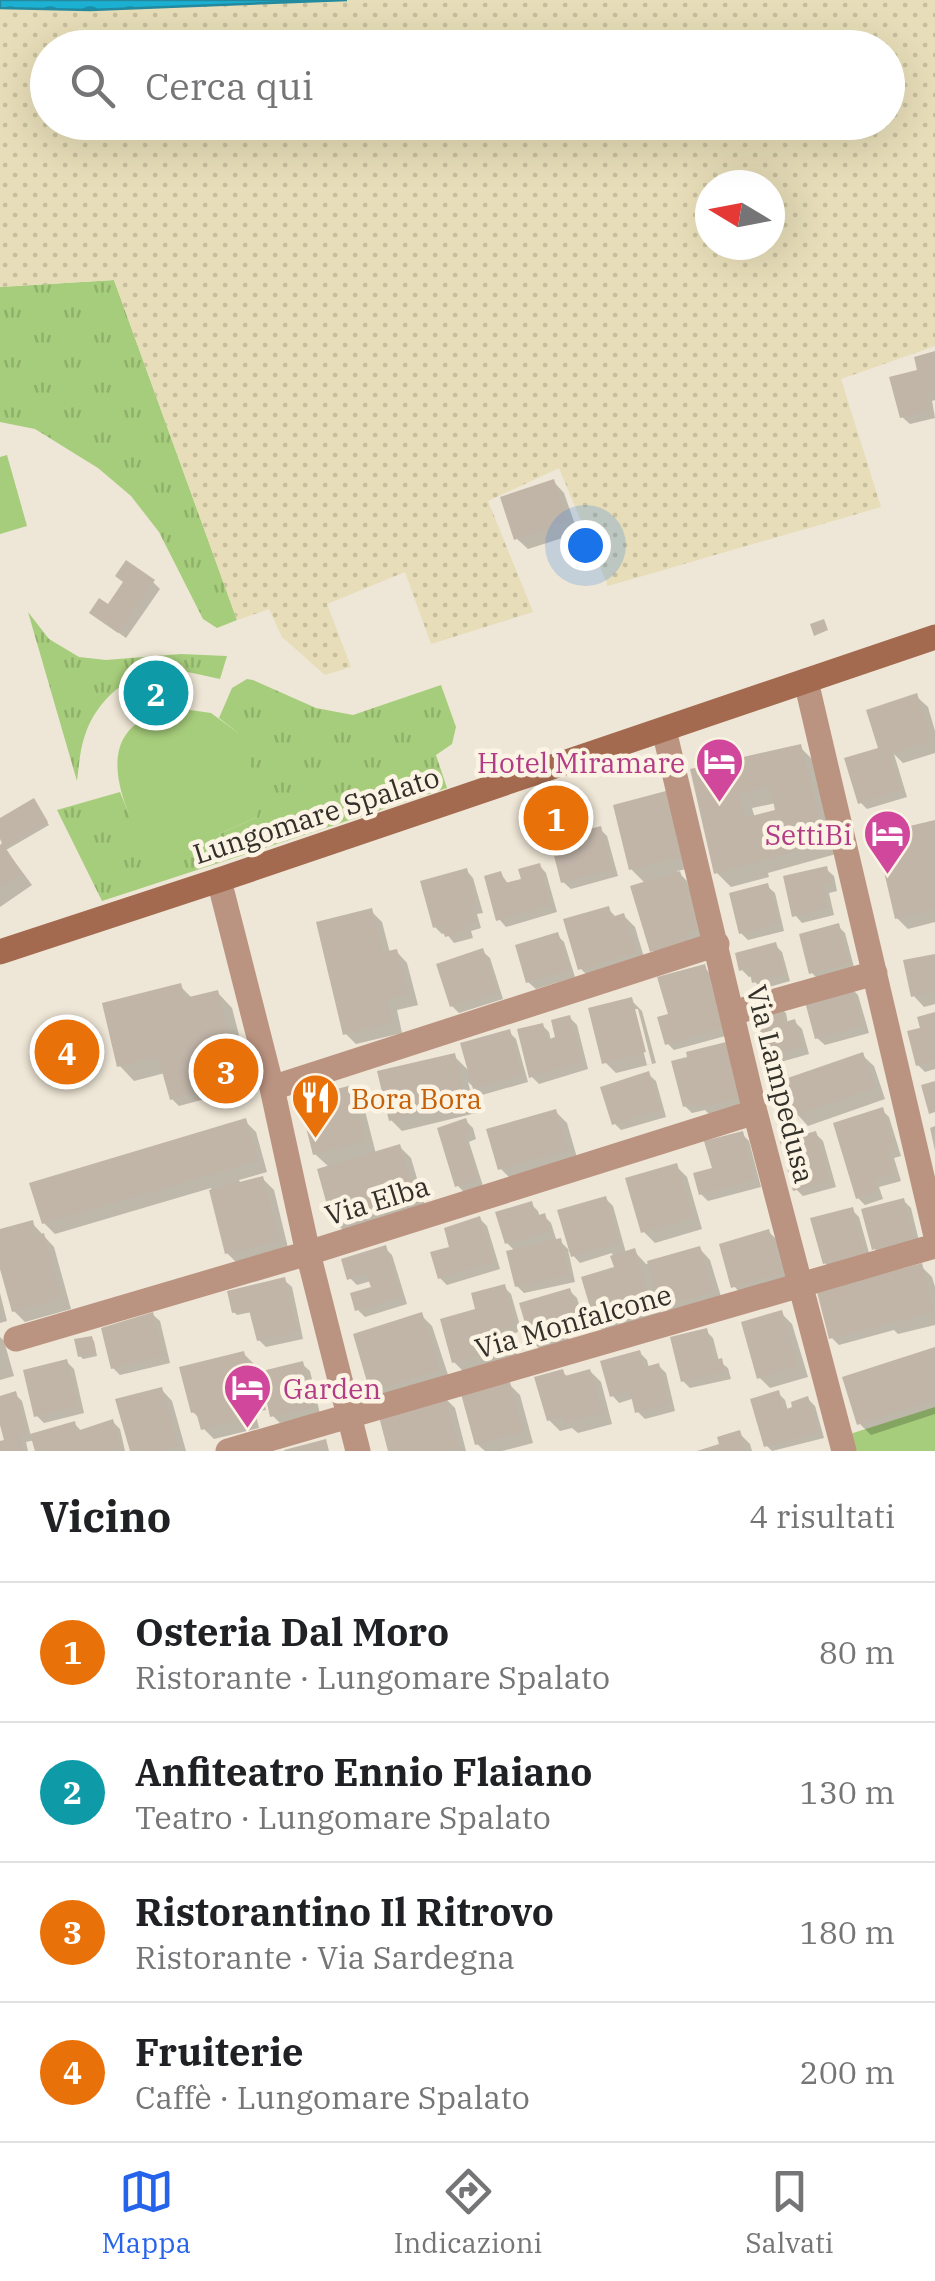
<!DOCTYPE html>
<html lang="it">
<meta charset="utf-8">
<style>
body{margin:0;font-family:"IBM Plex Serif",serif;background:#f2f2f2;color:#202124}
.compass{position:absolute;left:695px;top:170px;width:90px;height:90px;border-radius:50%;background:#fff;box-shadow:0 10px 40px #0002;rotate:280deg}
.you{position:absolute;left:585px;top:545px;width:35px;height:35px;margin:-25px;border:8px solid #fff;border-radius:50%;background:#1a73e8;box-shadow:0 0 0 15px #1a73e833}
.badge{display:grid;place-items:center;width:65px;height:65px;border-radius:50%;background:#2563eb;color:#fff;font-size:32px;font-weight:700}
.pin{position:absolute;translate:-50% -50%;border:5px solid #fff;box-shadow:0 2px 10px #0006}
.list{margin:0;padding:0;list-style:none}
h2{display:flex;justify-content:space-between;align-items:center;height:130px;margin:0;padding:0 40px;font-size:42px}
h2 small{font-size:32px;font-weight:400;color:#757577}
.list li{display:grid;grid-template-columns:65px 1fr auto;gap:30px;align-items:center;box-sizing:border-box;height:140px;padding:0 40px;border-top:2px solid #e0e0e0}
.list b{display:block;font-size:38px;white-space:nowrap}
.list p{margin:0;font-size:32px;white-space:nowrap;color:#757577}
.list em{font-size:32px;font-style:normal;color:#757577}
.icon{flex:none;width:55px;height:55px;fill:none;stroke:currentColor;stroke-width:2;stroke-linecap:round;stroke-linejoin:round}
.map{position:relative;flex:none;width:935px;height:1451px;overflow:hidden}
.search{position:absolute;background:#fff;box-shadow:0 10px 40px #0002;left:30px;right:30px;top:30px;height:110px;display:flex;align-items:center;gap:25px;box-sizing:border-box;padding:0 35px;border-radius:55px;color:#757577;font-size:38px}
.sheet{height:690px;background:#fff}
nav{display:flex;justify-content:space-around;align-items:center;box-sizing:border-box;height:140px;border-top:2px solid #e0e0e0;background:#fff;font-size:28px;color:#757577}
nav a{display:grid;justify-items:center;gap:5px}
nav .on{color:#2563eb}
.map>svg:first-child{display:block}
.grass{fill:url(#grass-tufts)}
.sand{fill:url(#sand-dots);fill-rule:evenodd}
.green{fill:#a6cd7b}
.water{fill:url(#water-waves);stroke:#238aa0;stroke-width:2.5}
.shadow{fill:#0003;fill-rule:evenodd}
.building{fill:#c1b5a8;fill-rule:evenodd}
.lines{fill:none;stroke-linecap:round;stroke-linejoin:round}
.street{stroke:#bb9381;stroke-width:25}
.secondary{stroke:#a36a4f;stroke-width:25}
.labels{text-anchor:middle;dominant-baseline:central;stroke-width:9;stroke-linejoin:round;paint-order:stroke}
.hotel-label{font-size:28px;fill:#b23c85;stroke:#fbf3e3;text-anchor:end}
.street-label{font-size:28px;fill:#33302a;stroke:#fbf3e3}
.food-label{font-size:28px;fill:#c56008;stroke:#fbf3e3;text-anchor:start}
</style>
<div class="map">
<svg width="935" height="1451" viewBox="0 0 935 1451">
<defs>
<pattern id="grass-tufts" width="24" height="20" patternUnits="userSpaceOnUse" patternTransform="scale(2.5)"><rect width="24" height="20" fill="#a6cd7b"/><path d="M3 7l-1-3M5 7V3M7 7l1-3M15 17l-1-3M17 17v-4M19 17l1-3" fill="none" stroke="#8fb06a"/></pattern>
<pattern id="sand-dots" width="8" height="8" patternUnits="userSpaceOnUse" patternTransform="scale(2.5)"><rect width="8" height="8" fill="#e7ddb8"/><path d="M2 2h.1M6 6h.1" fill="none" stroke="#c7be9e" stroke-width="1.8" stroke-linecap="round"/></pattern>
<pattern id="water-waves" width="16" height="10" patternUnits="userSpaceOnUse" patternTransform="scale(2.5)"><rect width="16" height="10" fill="#1cb1d2"/><path d="M0 5q4-4 8 0t8 0" fill="none" stroke="#1990ab"/></pattern>
</defs>
<rect width="100%" height="100%" fill="#eee6d6"/>
<path class="grass" d="M114,280l123,340 -20,8 -14,-9 -44,-87 -28,-36 -33,-28 -63,-39 -35,-7v-135z
M28,612l21,27 30,18 27,3 75,-6 46,2 -7,23c-15,-3 -31,-8 -46,-8 -41,-3 -76,26 -89,64 -5,14 -6,30 -8,46z
M247,679l6,1 63,28 37,7 88,-30 15,42 -4,17 -16,11 11,33 -219,72 -9,-26 38,-17 -20,-85 -18,-14 13,-30z
M120,792l19,47 51,4 7,27 -95,31 -45,-91z"/>
<path class="sand" d="M347,0h588v346l-94,33 40,128 -273,79 -49,-118 -71,33 45,111 -102,32 -26,-72 -78,32 24,63 -26,8 -43,-38 -13,-28 -32,11 -123,-340 -114,7v-279l90,2zM48,48h840v74h-840zM710,185h60v60h-60z"/>
<path class="green" d="M7,455l20,71 -27,8v-77z
M176,708l35,5 26,19 25,65 -5,20 -38,17 9,26 -31,10 -7,-27 -30,8c-6,-3 -16,-7 -21,-12 -6,-6 -9,-21 -12,-30 -20,-53 -11,-90 49,-101z
M935,1407v44h-80l-5,-17z"/>
<path class="water" d="M0,0h347l-257,10 -90,-2z"/>
<path class="shadow" d="M935,354v46l-3,1 3,17 -25,6 -8,-7z
M553,481l11,12 14,40 -50,16 -12,-11z
M153,582l7,7 -34,49 -27,-19 10,-12z
M916,696l12,11 7,24v22l-32,10 -9,-9 13,43 -40,12 -7,-7 21,-52z
M800,747l15,15 21,92 -68,19 1,4 -38,10 -15,-15 -23,-101zM776,803l2,8 -23,7 -3,-10z
M665,794l26,74 -14,3 10,10 16,55 -39,26 -11,-11 -7,-67 -15,-15z
M36,804l13,21 -43,25 26,35 -32,22v-59l6,-4 -6,-10v-13z
M935,823v99l-27,7 -11,-11z
M600,829l7,7 11,40 -47,13 -8,-7z
M539,865l7,8 11,39 -51,15 -7,-8 2,-45 8,11 15,-4z
M826,869l8,7 3,15 -8,2 5,22 -32,8 -7,-8z
M466,870l7,8 10,35 -6,1 4,14 -10,3 2,7 -19,5 -8,-10 -4,1 -7,-7z
M767,886l8,7 9,38 -36,9 -7,-7z
M608,909l9,9 7,-2 11,11 11,37 -54,16 -11,-11z
M371,911l11,11 8,31 6,-2 11,12 11,42 -21,5 5,23 -46,11 -11,-11z
M838,926l7,7 10,38 -36,9 -7,-7z
M557,935l7,7 11,35 -39,12 -8,-7z
M775,945l7,7 8,29 -28,8 -7,-7 -2,-6 -4,1 -7,-7z
M482,951l8,7 13,41 -44,14 -7,-7z
M935,956v48l-11,3 -11,-12z
M704,967l7,7 18,61 -55,15 -7,-7z
M180,986l13,13 25,-6 14,15 16,62 -21,6 4,16 -52,14 -7,-7 -7,-26 -31,8 -14,-15z
M851,988l7,7 11,38 -44,12 -8,-7z
M631,1000l11,11 14,52 -40,10 -11,-11zM632,1009h6l14,55 -5,1z
M778,1006l8,7 2,11 7,-2 7,7 7,25 -32,9 -8,-7z
M935,1015v54l-10,3 -7,-7 4,-35z
M570,1018l7,7 11,44 -49,15 -8,-8 11,-51 7,7 2,9 7,-2z
M509,1032l7,7 12,43 -46,13 -14,-13 8,31 -74,18 -11,-11 63,-64 17,17z
M726,1045l20,60 -37,9 -4,-4 -13,3 -7,-7 5,-48z
M862,1055l12,11 11,33 -77,27 -11,-12z
M648,1074l8,7 10,36 -45,13 -7,-7z
M351,1088l11,11 14,55 24,-7 11,11 15,51 -80,24 -11,-11 -5,-54 -15,-14z
M882,1110l7,7 12,39 -7,2 7,23 -22,6 4,12 -18,6 -7,-7z
M556,1112l11,11 11,38 -67,18 -11,-11z
M245,1121l11,11 11,40 -28,8 2,4 22,-5 11,11 15,62 -51,12 -11,-11 -16,-65 -156,46 -11,-11z
M466,1121l7,7 3,11 -7,3 14,44 -19,6 -7,-7z
M935,1126v25l-5,-23z
M742,1134l7,7 12,46 -53,14 -7,-7 14,-24z
M816,1134l7,7 13,46 -33,9 -7,-7z
M676,1166l11,11 15,52 -47,14 -11,-11z
M606,1199l7,7 13,47 8,-2 12,13 53,-16 11,12 13,43 -49,14 -17,-17 6,21 -54,16 -11,-11 19,-57 -5,-16 -32,10 -12,-13 7,32 -51,11 -7,-7 -2,-35 -8,-8 24,-39 7,7 2,6 4,-1 7,7 6,19 3,-1 12,12z
M904,1201l7,7 9,37 -39,11 -7,-8z
M852,1210l7,7 12,43 -39,10 -7,-7z
M480,1219l7,7 13,43 -53,16 -7,-7 12,-30z
M32,1223l22,24 17,62 -46,13 -11,-11 -14,-52v-27z
M769,1232l7,7 11,41 -46,14 -7,-8z
M385,1248l7,7 15,49 -42,13 -7,-7 16,-21 -3,-8 -14,4 -7,-7z
M921,1266l11,11 3,10v38l-37,9 -4,-4 -55,15 -7,-7z
M284,1280l8,7 11,52 -37,8 -7,-7 -7,-28 -15,3 -3,-3z
M504,1287l7,7 10,35 -9,7 6,23 -53,14 -11,-11 26,-52z
M570,1291l7,7 8,28 -18,6 2,9 -29,8 -7,-7z
M0,1293l7,28 -7,2z
M781,1313l11,11 16,53 -38,11 -11,-11z
M152,1314l8,7 10,42 -50,12 -7,-7z
M421,1315l11,11 18,55 -71,17 -7,-7z
M706,1331l7,7 6,23 9,7 3,11 -41,9 -7,-7z
M0,1337l4,4 10,35 -14,4z
M91,1338l3,3 3,15 -14,3 -3,-3z
M935,1349v65l-64,21 -11,-11z
M243,1353l11,11 12,46 -11,2 4,16 -45,11 -11,-11 -2,-8 -8,-8z
M640,1353l7,7 2,8 10,-2 7,7 9,38 -30,8 -7,-7 -3,-14 -16,5 -7,-8z
M67,1362l7,7 10,44 -40,10 -7,-7z
M302,1364l8,7 10,43 -40,9 -7,-7z
M590,1371l11,11 11,42 -34,9 -6,-5 -12,3 -11,-11 13,-48 6,5z
M509,1384l11,11 13,48 -31,8h-17l-8,-7z
M161,1389l11,12 14,50h-54z
M778,1393l7,7 3,11 20,-12 7,7 9,32 -52,13 -6,-6z
M15,1394l7,7 9,35 43,-13 8,9 31,-10 7,7 5,22h-87l-3,-11 -9,2 2,9h-28v-8l7,-1 -7,-27v-17z
M444,1397l11,11 11,43h-76z
M739,1433l11,11 2,7h-49l19,-6z"/>
<path class="building" d="M935,351v41l-8,2 4,16 -31,8 -11,-41 28,-7 -3,-13z
M554,479l14,43 -54,18 -14,-43z
M126,560l29,20 -37,53 -29,-20 10,-15 9,6 15,-22 -8,-6z
M824,619l4,11 -14,6 -4,-12z
M917,693l15,47 -42,14 11,36 -43,14 -14,-46 34,-10 -12,-38z
M801,744l25,99 -112,31 -24,-105zM770,787l5,23 -31,8 -5,-24z
M666,791l16,66 -53,13 -16,-65z
M34,798l14,24 -43,25 17,26 -22,16v-44l2,-2 -2,-4v-21z
M935,820v89l-40,10 -13,-56 5,-1 -7,-29z
M601,826l11,43 -51,14 -11,-43z
M540,863l11,42 -55,16 -12,-45 17,-5 4,12 16,-4 -3,-10z
M827,866l4,18 -8,2 5,22 -36,9 -9,-41z
M467,868l10,38 -6,1 4,14 -10,3 2,7 -22,6 -4,-12 -8,3 -13,-47z
M680,871l18,58 -14,4 3,8 -37,11 -20,-66z
M768,883l11,41 -40,10 -10,-41z
M609,906l3,11 12,-4 12,40 -58,17 -15,-51z
M372,908l11,44 14,-3 11,45 -21,6 6,22 -50,13 -27,-113z
M839,923l10,41 -40,10 -10,-40z
M558,932l12,38 -44,13 -11,-38z
M776,942l9,32 -33,9 -3,-15 -10,3 -4,-18z
M483,948l15,44 -48,15 -14,-43z
M935,954v37l-24,6 -8,-37z
M705,964l18,64 -58,17 -8,-28 11,-3 -11,-37z
M181,983l4,15 33,-8 16,66 -15,4 7,25 -56,15 -12,-43 -41,10 -15,-64z
M852,985l11,41 -48,13 -11,-41z
M632,997l14,55 -44,12 -14,-56z
M779,1003l6,19 10,-3 8,28 -36,10 -13,-47z
M935,1012v49l-19,5 -9,-35 13,-3 -3,-11z
M570,1015l12,47 -53,16 -12,-49 26,-6 4,17 8,-3 -4,-17z
M510,1029l12,46 -49,14 -13,-46z
M726,1042l14,56 -40,10 -2,-4 -15,3 -12,-46 16,-4 -1,-5z
M863,1052l12,36 -80,28 -13,-36z
M455,1053l11,49 -77,19 -12,-50z
M649,1071l12,39 -49,15 -12,-38z
M935,1081v31l-6,2 -8,-29z
M352,1085l14,56 -53,14 -14,-56z
M883,1107l12,42 -7,2 7,23 -21,6 4,12 -22,7 -23,-76z
M556,1109l12,41 -70,20 -12,-41z
M246,1118l12,43 -216,63 -13,-41z
M466,1118l5,14 -7,3 14,44 -23,8 -18,-59z
M743,1131l12,49 -56,15 -6,-22 19,-5 -8,-27z
M816,1131l14,50 -37,10 -13,-50z
M400,1144l16,54 -84,25 -15,-54z
M677,1163l16,55 -52,15 -16,-55z
M263,1176l17,65 -55,13 -16,-64z
M606,1196l14,46 -49,15 -14,-47z
M904,1198l10,40 -42,12 -11,-41z
M532,1201l4,15 9,-3 5,18 -45,13 -10,-32z
M853,1207l12,46 -42,11 -13,-46z
M480,1216l14,46 -56,17 -8,-27 19,-5 -5,-19z
M33,1220l3,15 8,-2 17,66 -49,13 -12,-43v-40z
M769,1229l13,44 -51,15 -12,-44z
M561,1238l8,37 -54,12 -9,-36z
M386,1245l15,52 -46,14 -5,-18 21,-6 -5,-13 -19,6 -6,-21z
M700,1246l14,46 -53,15 -14,-46z
M635,1248l19,62 -58,17 -15,-50 33,-10 -4,-11z
M922,1263l12,49 -105,27 -12,-47z
M285,1277l13,55 -41,9 -8,-31 -17,3 -5,-22z
M505,1284l10,37 -11,9 5,18 -57,15 -12,-44 35,-10 -4,-16z
M570,1288l10,31 -19,6 3,9 -33,9 -12,-40z
M782,1310l16,56 -41,13 -16,-57z
M153,1312l11,44 -53,13 -10,-41z
M422,1312l18,58 -70,22 -17,-58z
M707,1328l8,32 7,-2 3,14 -44,10 -11,-45z
M92,1336l4,17 -18,4 -4,-18z
M935,1347v53l-78,25 -15,-48z
M640,1350l5,17 14,-4 10,41 -34,9 -5,-22 -20,6 -10,-36z
M244,1351l12,48 -10,2 4,16 -49,13 -5,-18 -5,1 -12,-46z
M67,1359l12,47 -45,11 -11,-47z
M303,1361l11,46 -44,10 -6,-28 6,-1 -4,-18z
M563,1369l2,7 25,-7 13,44 -38,10 -2,-6 -16,4 -13,-44z
M510,1382l13,50 -48,13 -14,-51z
M162,1387l16,59 -16,5h-32l-15,-52z
M779,1390l5,20 8,-3 -1,-5 17,-6 11,36 -55,15 -14,-48z
M16,1391l11,43 -7,2 4,15h-24v-10l4,-1 -4,-15v-29z
M445,1395l15,56h-72l-10,-38z
M113,1419l9,32h-87l-5,-17 45,-13 2,10z
M740,1430l6,21h-49l22,-7 -2,-7z
M326,1439l3,12h-45v-1z"/>
<g class="lines">
<path class="street" d="M806,681l129,551
M664,730l91,382 89,339
M219,880l53,208 36,165 50,198
M732,1013l143,-40
M272,1088l445,-144
M16,1339l292,-86 447,-141
M228,1451l707,-205"/>
<path class="secondary" d="M0,952l219,-72 716,-243"/>
</g>
<defs>
<symbol id="hotel-pin" viewBox="-11 -11 22 30"><path d="M0 17L-7.5 6A9.5 9.5 0 1 1 7.5 6Z" fill="#d1479c" stroke="#fbf3e3"/><path d="M-6-4.5h1.5V1H6V5H4.5V3h-9V5H-6ZM-4 0a1.8 1.8 0 1 1 3.6 0ZM.5 0V-2.5h3Q6-2.5 6 0Z" fill="#fff"/></symbol>
<symbol id="restaurant-pin" viewBox="-11 -11 22 30"><path d="M0 17L-7.5 6A9.5 9.5 0 1 1 7.5 6Z" fill="#e8710a" stroke="#fbf3e3"/><path d="M-5-6h1v4h1v-4h1v4h1v-4h1v5L-1.5 .5V6h-2V.5L-5-1ZM5-6V6H3V1.5H1.5Q1.5-4 5-6Z" fill="#fff"/></symbol>
</defs>
<g fill-rule="evenodd">
<use href="#hotel-pin" x="692" y="734" width="55" height="75"/>
<use href="#hotel-pin" x="860" y="806" width="55" height="75"/>
<use href="#restaurant-pin" x="288" y="1070" width="55" height="75"/>
<use href="#hotel-pin" x="220" y="1360" width="55" height="75"/>
</g>
<g class="labels">
<g class="hotel-label">
<text x="685" y="762">Hotel Miramare</text>
<text x="852" y="834">SettiBi</text>
<text x="283" y="1388" text-anchor="start">Garden</text>
</g>
<g class="street-label">
<text transform="translate(316 815) rotate(-18)">Lungomare Spalato</text>
<text transform="translate(781 1084) rotate(76)">Via Lampedusa</text>
<text transform="translate(377 1200) rotate(-17)">Via Elba</text>
<text transform="translate(573 1321) rotate(-16)">Via Monfalcone</text>
</g>
<g class="food-label">
<text x="351" y="1098">Bora Bora</text>
</g>
</g>
</svg>
<svg class="compass" viewBox="-18 -18 36 36"><path d="M0-13l5 13h-10z" fill="#e53935"/><path d="M0 13l5-13h-10z" fill="#757577"/></svg>
<div class="you"></div>
<div class="pin badge" style="left:556px;top:818px;background:#e8710a">1</div>
<div class="pin badge" style="left:156px;top:693px;background:#0f9aa8">2</div>
<div class="pin badge" style="left:226px;top:1071px;background:#e8710a">3</div>
<div class="pin badge" style="left:67px;top:1052px;background:#e8710a">4</div>
<div class="search"><svg class="icon" aria-label="search" viewBox="0 0 24 24"><circle cx="10" cy="10" r="6"/><path d="M15 15l6 6"/></svg>Cerca qui</div>
</div>
<section class="sheet">
<h2>Vicino<small>4 risultati</small></h2>
<ul class="list">
<li><span class="badge" style="background:#e8710a">1</span><div><b>Osteria Dal Moro</b><p>Ristorante · Lungomare Spalato</p></div><em>80 m</em></li>
<li><span class="badge" style="background:#0f9aa8">2</span><div><b>Anfiteatro Ennio Flaiano</b><p>Teatro · Lungomare Spalato</p></div><em>130 m</em></li>
<li><span class="badge" style="background:#e8710a">3</span><div><b>Ristorantino Il Ritrovo</b><p>Ristorante · Via Sardegna</p></div><em>180 m</em></li>
<li><span class="badge" style="background:#e8710a">4</span><div><b>Fruiterie</b><p>Caffè · Lungomare Spalato</p></div><em>200 m</em></li>
</ul>
</section>
<nav>
<a class="on"><svg class="icon" aria-label="map" viewBox="0 0 24 24"><path d="M3 6l6-2 6 2 6-2v14l-6 2-6-2-6 2zM9 4v14M15 6v14"/></svg>Mappa</a>
<a><svg class="icon" aria-label="directions" viewBox="0 0 24 24"><path d="M12 3l9 9-9 9-9-9zM9 14v-3h6M13 9l2 2-2 2"/></svg>Indicazioni</a>
<a><svg class="icon" aria-label="saved" viewBox="0 0 24 24"><path d="M7 4h10v16l-5-4-5 4z"/></svg>Salvati</a>
</nav>
